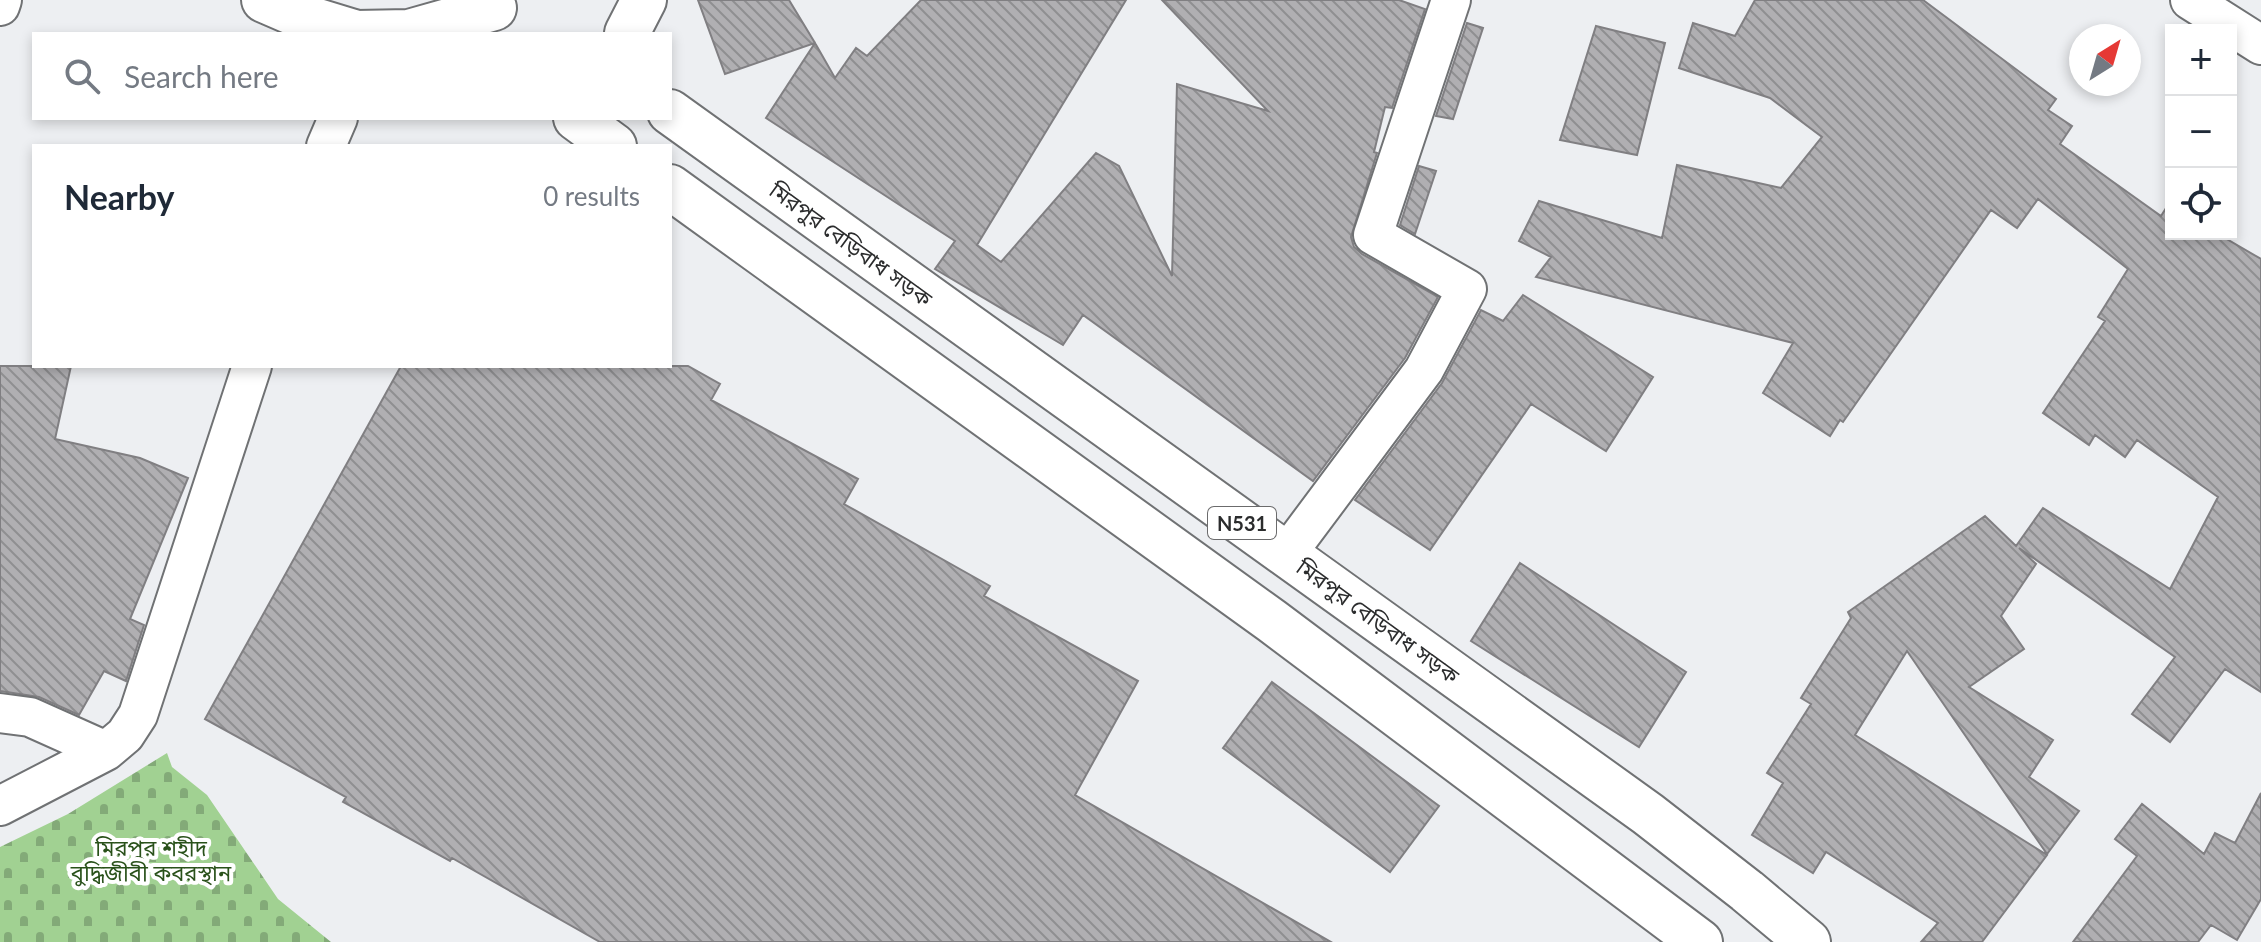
<!DOCTYPE html>
<meta charset="utf-8">
<style>
body{margin:0;font-family:Lato,"Noto Sans Bengali",sans-serif;background:#f2f2f3;color:#1f2937}
.controls{position:absolute;right:24px;top:24px;display:grid;overflow:hidden;border-radius:0px;box-shadow:0 4px 12px #0003}
.controls button{width:72px;height:72px;display:grid;place-items:center;padding:0;border:0;border-bottom:2px solid #e0e1e3;background:#fff;color:#1f2937;font:40px sans-serif}
.compass{position:absolute;left:2069px;top:24px;width:72px;height:72px;border-radius:50%;background:#fff;box-shadow:0 4px 12px #0003;rotate:37deg}
.list{margin:0;padding:0;list-style:none}
h2{display:flex;justify-content:space-between;align-items:center;height:104px;margin:0;padding:0 32px;font-size:34px}
h2 small{font-size:26px;font-weight:400;color:#747a83}
.icon{flex:none;width:44px;height:44px;fill:none;stroke:currentColor;stroke-width:2;stroke-linecap:round;stroke-linejoin:round}
.map{position:relative;flex:none;width:2261px;height:942px;overflow:hidden}
.search{position:absolute;background:#fff;box-shadow:0 4px 12px #0003;left:32px;top:32px;width:640px;height:88px;display:flex;align-items:center;gap:20px;box-sizing:border-box;padding:0 28px;border-radius:0px;color:#747a83;font-size:30px}
.panel{position:absolute;background:#fff;box-shadow:0 4px 12px #0003;left:32px;top:144px;width:640px;height:224px;border-radius:0px}
.map>svg:first-child{display:block}
.cemetery{fill:url(#cemetery-stones)}
.building{fill:url(#building-back-hatch);stroke:#807f82;stroke-width:2}
.lines{fill:none;stroke-linecap:round;stroke-linejoin:round}
.street-casing{stroke:#707274;stroke-width:42}
.highway-casing{stroke:#707274;stroke-width:48}
.street{stroke:#fff;stroke-width:38}
.highway{stroke:#fff;stroke-width:44}
.labels{text-anchor:middle;dominant-baseline:central;stroke-width:8;stroke-linejoin:round;paint-order:stroke}
.shield{fill:#fff;stroke:#6b6b6c;stroke-width:2}
.shield-label{font-size:20px;font-weight:bold;fill:#2b2c2d}
.street-label{font-size:22px;fill:#2b2c2d;stroke:#fff}
.park-label{font-size:22px;fill:#29511a;stroke:#fff}
</style>
<div class="map">
<svg width="2261" height="942" viewBox="0 0 2261 942">
<defs>
<pattern id="cemetery-stones" width="16" height="16" patternUnits="userSpaceOnUse" patternTransform="scale(2)"><rect width="16" height="16" fill="#a1d192"/><path d="M2 7V4a2 2 0 0 1 4 0v3zM10 15v-3a2 2 0 0 1 4 0v3z" fill="#83aa78"/></pattern>
<pattern id="building-back-hatch" width="6" height="6" patternUnits="userSpaceOnUse" patternTransform="scale(2)"><rect width="6" height="6" fill="#b0afb2"/><path d="M-1 5l2 2M0 0l6 6M5-1l2 2" fill="none" stroke="#8f8f91"/></pattern>
</defs>
<rect width="100%" height="100%" fill="#edeff2"/>
<path class="cemetery" d="M167,753l5,14 35,28 71,104 53,43h-331v-95l68,-33z"/>
<path class="building" d="M698,0h91l26,43 -90,31z
M921,0h205l-149,245 24,17 95,-109 23,13 53,110 5,-192 91,27 -106,-111h237l26,9 -33,99 -7,-1 -11,45 3,1 -26,84 3,10 8,7 76,43 -33,61 -92,123 -230,-166 -20,30 -128,-76 20,-28 -189,-123 49,-75 20,35 21,-30 11,8z
M1755,0h168l133,99 -8,11 24,16 -12,18 101,72 7,-11 3,1v28h47l43,25v433l-36,-23 -55,73 -38,-28 43,-57 -156,-109 17,16 -35,52 23,33 -55,38 84,53 -24,37 50,34 -32,43 -140,-203 -52,84 192,120 -65,87h-61l17,-19 -112,-71 -13,21 -61,-38 31,-52 -16,-10 44,-69 -10,-6 50,-80 -3,-6 137,-96 31,30 27,-38 127,81 48,-92 -81,-57 -12,17 -30,-22 -6,10 -46,-32 62,-92 -7,-4 30,-48 -90,-70 -21,29 -26,-18 -148,212 -3,-2 -10,16 -67,-43 30,-50 -257,-66 15,-20 -32,-16 20,-40 123,37 15,-73 104,23 41,-51 -52,-39 -91,-30 14,-45 42,13z
M1467,23l16,5 -30,91 -17,-3z
M1596,26l69,17 -28,112 -77,-15z
M1419,166l17,5 -21,63 -15,-9z
M1523,295l130,82 -47,74 -75,-47 -101,146 -75,-50 87,-117 39,-73 22,11z
M0,366h71l-16,73 85,19 48,20 -58,141 14,6 -18,56 -22,-10 -25,44 -40,-18 -39,-6z
M401,366h287l32,18 -9,16 147,79 -14,25 146,82 -6,10 154,85 -63,114 256,147h-731l-148,-84 -2,3 -107,-59 3,-5 -141,-78z
M1520,563l166,109 -47,75 -168,-106z
M1272,682l167,124 -49,66 -167,-124z
M2261,793v106l-24,41 -26,-15 -13,17h-125l64,-86 -22,-17 27,-35 62,50 11,-21 20,10z"/>
<g class="lines">
<defs>
<path id="street" d="M2190,0l71,45
M0,6l2,-6
M326,146l12,-28
M1286,555l138,-185 43,-81 -94,-54 78,-235
M0,713l30,4 76,34
M0,806l106,-55 19,-16 13,-20 114,-349"/>
<path id="highway" d="M264,0l37,16 59,18
M356,33l53,-1 85,-24
M627,33l17,-33
M670,112l978,702 99,77 61,51
M576,118l38,28
M670,187l602,434 428,321"/>
</defs>
<use href="#street" class="street-casing"/>
<use href="#highway" class="highway-casing"/>
<use href="#street" class="street"/>
<use href="#highway" class="highway"/>
</g>
<g class="labels">
<rect class="shield" x="1208" y="507" width="68" height="32" rx="6"/>
<g class="shield-label">
<text x="1242" y="523">N531</text>
</g>
<g class="street-label">
<text transform="translate(851 244) rotate(36)">মিরপুর বেড়িবাধ সড়ক</text>
<text transform="translate(1378 621) rotate(36)">মিরপুর বেড়িবাধ সড়ক</text>
</g>
<g class="park-label">
<text x="151" y="847">মিরপুর শহীদ<tspan x="151" dy="25">বুদ্ধিজীবী কবরস্থান</tspan></text>
</g>
</g>
</svg>
<div class="controls">
<button>+</button>
<button>−</button>
<button><svg class="icon" aria-label="locate" viewBox="0 0 24 24"><circle cx="12" cy="12" r="6"/><path d="M12 2v4M12 18v4M2 12h4M18 12h4"/></svg></button>
</div>
<svg class="compass" viewBox="-18 -18 36 36"><path d="M0-13l5 13h-10z" fill="#e53935"/><path d="M0 13l5-13h-10z" fill="#747a83"/></svg>
<div class="search"><svg class="icon" aria-label="search" viewBox="0 0 24 24"><circle cx="10" cy="10" r="6"/><path d="M15 15l6 6"/></svg>Search here</div>
<section class="panel">
<h2>Nearby<small>0 results</small></h2>
<ul class="list">
</ul>
</section>
</div>
